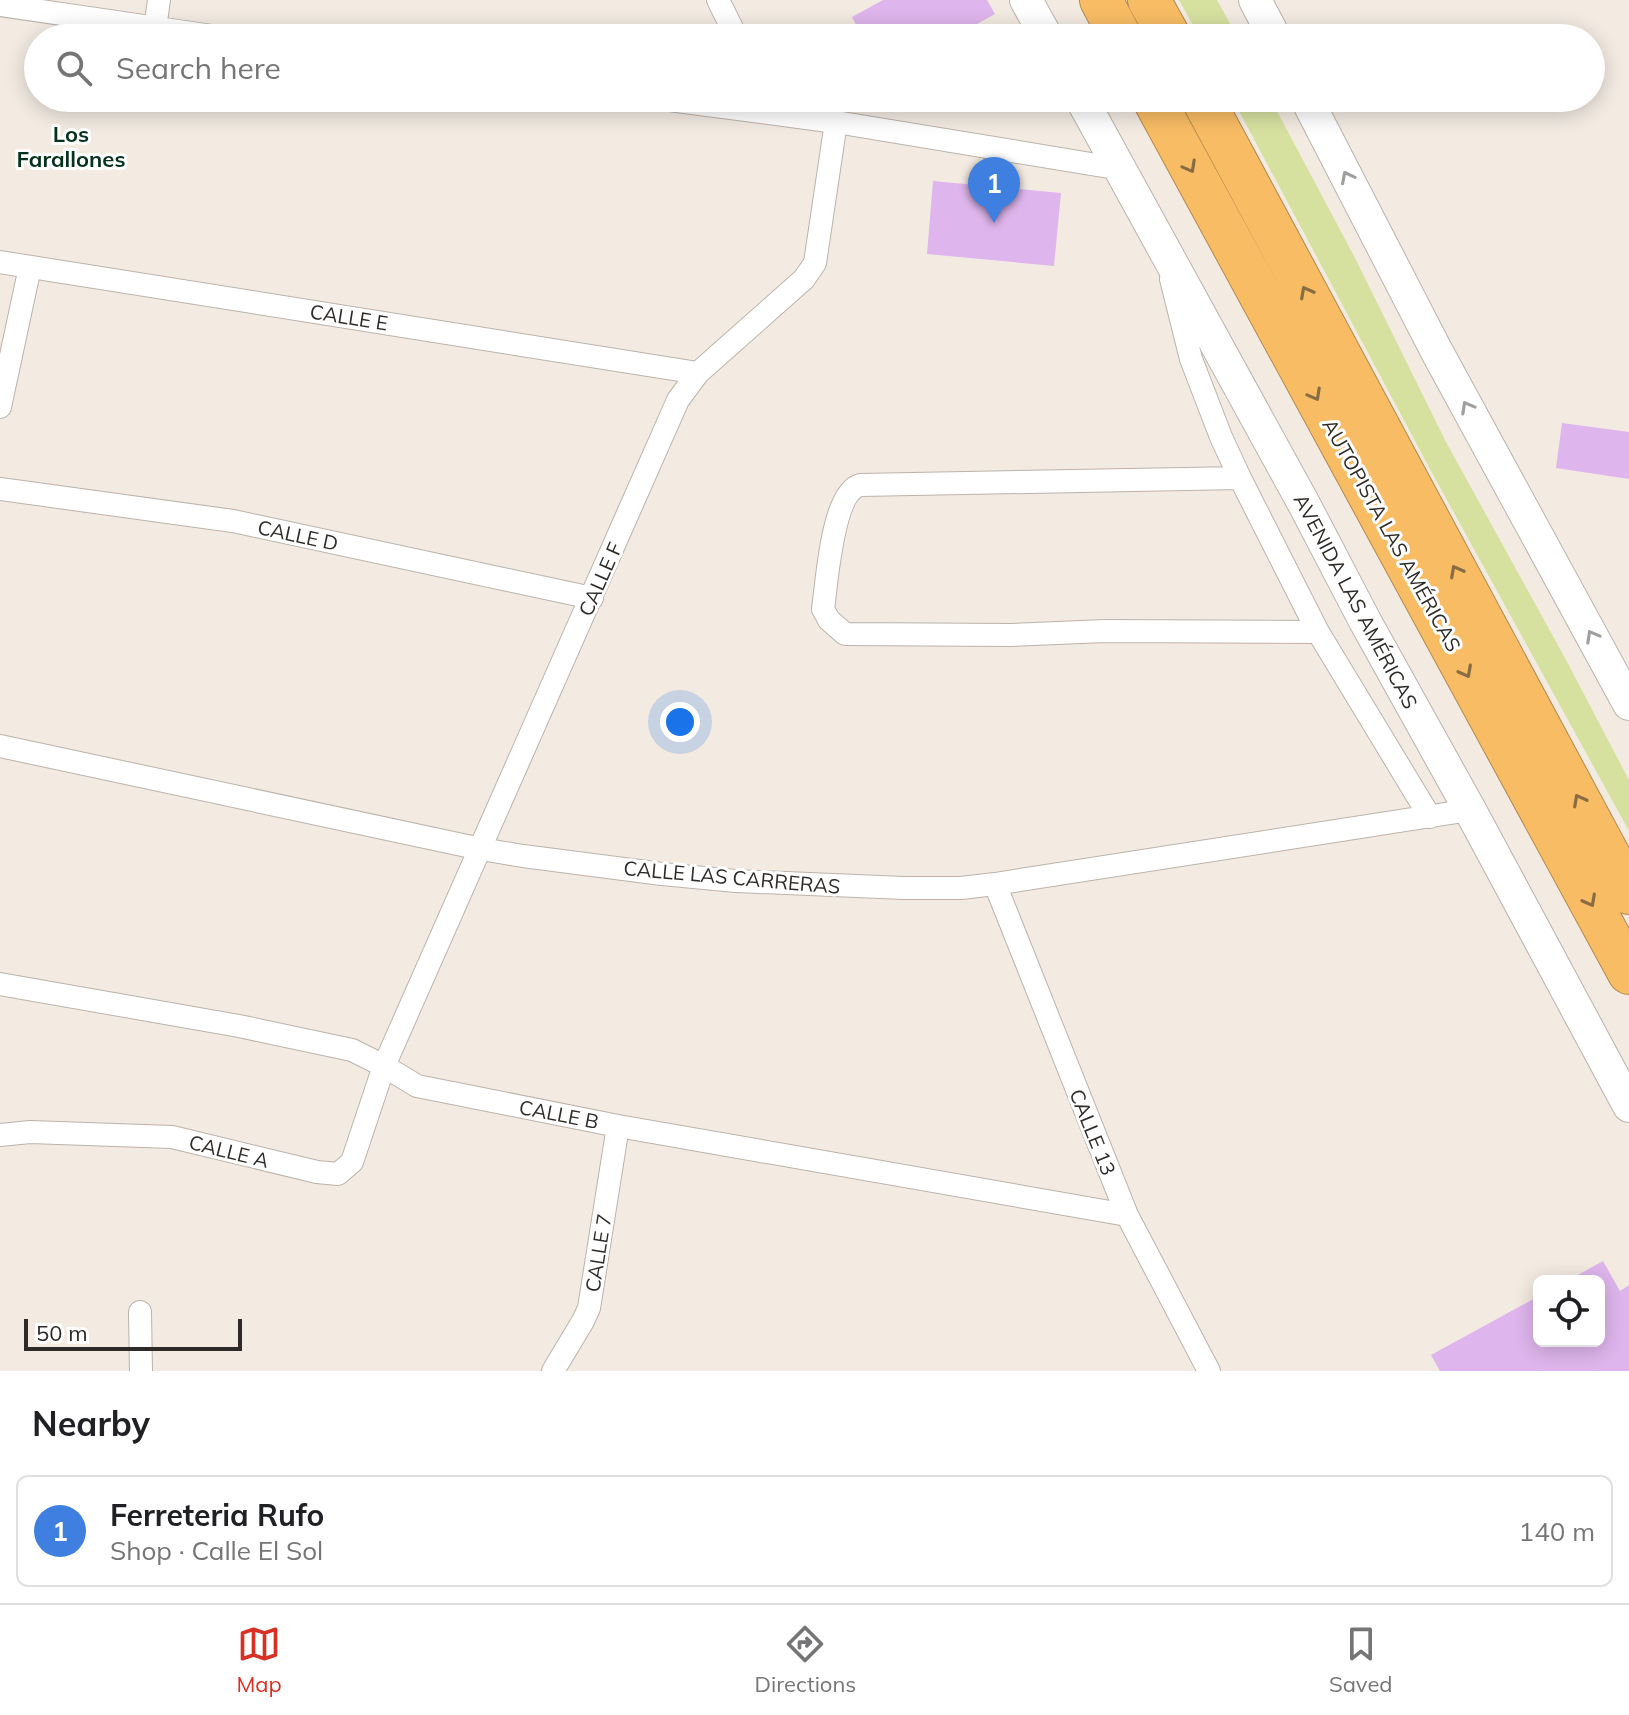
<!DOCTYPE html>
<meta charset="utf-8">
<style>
body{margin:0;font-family:Mulish,sans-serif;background:#f6f6f6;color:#202124}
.controls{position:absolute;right:24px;bottom:24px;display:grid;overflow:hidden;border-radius:12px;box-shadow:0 4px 20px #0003}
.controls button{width:72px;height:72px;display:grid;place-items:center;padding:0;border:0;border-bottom:2px solid #e0e0e0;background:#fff;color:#202124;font:40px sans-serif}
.scale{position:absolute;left:24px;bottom:20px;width:218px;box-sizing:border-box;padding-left:8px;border:4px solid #2d2a27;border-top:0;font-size:22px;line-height:28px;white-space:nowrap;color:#2d2a27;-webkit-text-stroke:6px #fff;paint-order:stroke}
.you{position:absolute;left:680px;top:722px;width:28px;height:28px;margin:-20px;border:6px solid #fff;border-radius:50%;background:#1a73e8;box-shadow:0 0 0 12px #1a73e833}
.badge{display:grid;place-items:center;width:52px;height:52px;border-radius:50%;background:#d93025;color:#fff;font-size:26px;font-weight:700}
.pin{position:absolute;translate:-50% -66px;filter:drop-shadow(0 2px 4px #0008)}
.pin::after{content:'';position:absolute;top:42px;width:28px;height:24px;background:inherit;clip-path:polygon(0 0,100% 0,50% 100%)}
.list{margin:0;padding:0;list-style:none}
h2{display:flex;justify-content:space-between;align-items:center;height:104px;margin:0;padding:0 32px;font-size:34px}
h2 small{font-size:26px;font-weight:400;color:#757577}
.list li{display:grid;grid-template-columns:52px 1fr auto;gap:24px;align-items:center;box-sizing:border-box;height:112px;margin:0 16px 16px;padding:0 16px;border:2px solid #e0e0e0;border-radius:12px}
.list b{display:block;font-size:30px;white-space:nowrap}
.list p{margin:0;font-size:26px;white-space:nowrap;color:#757577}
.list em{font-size:26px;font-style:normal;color:#757577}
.icon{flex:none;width:44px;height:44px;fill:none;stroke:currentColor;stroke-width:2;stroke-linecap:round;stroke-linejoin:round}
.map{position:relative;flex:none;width:1629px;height:1371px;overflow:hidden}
.search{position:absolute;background:#fff;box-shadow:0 4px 20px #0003;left:24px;right:24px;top:24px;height:88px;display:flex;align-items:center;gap:20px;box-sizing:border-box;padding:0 28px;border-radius:44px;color:#757577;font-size:30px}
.sheet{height:232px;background:#fff}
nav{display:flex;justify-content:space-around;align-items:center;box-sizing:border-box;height:112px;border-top:2px solid #e0e0e0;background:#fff;font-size:22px;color:#757577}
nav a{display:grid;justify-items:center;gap:4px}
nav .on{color:#d93025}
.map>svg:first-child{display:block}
.green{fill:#d6e1a0}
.building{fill:#deb5ec}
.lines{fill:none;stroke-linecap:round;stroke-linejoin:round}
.street-casing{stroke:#bbb3ab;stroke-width:24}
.secondary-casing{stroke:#bbb3ab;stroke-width:34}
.highway-casing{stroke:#b1894f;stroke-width:44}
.street{stroke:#fff;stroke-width:22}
.secondary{stroke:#fff;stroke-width:32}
.highway{stroke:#f8bc64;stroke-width:42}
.oneway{stroke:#886c42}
.oneway2{stroke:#a09f9e}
.labels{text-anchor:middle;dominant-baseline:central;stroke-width:6;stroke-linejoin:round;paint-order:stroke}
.street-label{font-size:20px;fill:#2d2a27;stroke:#fff}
.neighbourhood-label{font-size:22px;font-weight:bold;fill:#06321e;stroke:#fff}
</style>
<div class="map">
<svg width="1629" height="1371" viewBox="0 0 1629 1371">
<rect width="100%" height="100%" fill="#f3ebe2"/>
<path class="green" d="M1179,0h38l21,38h-38z
M1232,98h38l85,160 91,184 119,216 64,122v51l-198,-360z"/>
<path class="building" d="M883,0h104l8,14 -43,24h-89l-11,-21z
M933,181l128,12 -7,73 -127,-12z
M1562,423l67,9v47l-73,-11z
M1603,1261l17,30 9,-6v86h-189l-9,-16 108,-59v45h60v-60h-32z"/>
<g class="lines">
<defs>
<path id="street" d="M718,0l19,38
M0,5l226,33
M155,28l4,-28
M654,98l182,24 285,47
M0,262l698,111
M1171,279l20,80 30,78 19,41 78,154 112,185
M0,407l30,-140
M1240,478l-380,7c-28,8 -33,97 -37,124l6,11 16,14 166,1 94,-4 213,1
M0,489l233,32 359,77
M0,746l481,103 42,7 139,18 74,7 168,7h57l34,-4 475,-74
M995,884l132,331 82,156
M0,984l239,42 113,24 32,16 33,20 201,40 509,89
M0,1135l30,-3 142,5 145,35 21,2 14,-12 32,-96 294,-666 20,-27 106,-94 11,-16 21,-141
M140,1312l1,59
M553,1371l30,-50 6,-13 29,-182"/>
<path id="secondary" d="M1026,0l21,38
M1255,0l20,38
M1081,98l224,408 60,115 105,189 159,296
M1306,98l130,252 193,354"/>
<path id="highway" d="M1101,0l20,38
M1149,0l21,38
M1153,98l476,875
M1202,98l427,795"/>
</defs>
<use href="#street" class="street-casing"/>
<use href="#secondary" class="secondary-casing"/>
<use href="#highway" class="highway-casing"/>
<use href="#street" class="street"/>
<use href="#secondary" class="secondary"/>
<use href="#highway" class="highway"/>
</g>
<defs><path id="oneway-chevron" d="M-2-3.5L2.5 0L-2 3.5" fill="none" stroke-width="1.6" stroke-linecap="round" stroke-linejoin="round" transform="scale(2)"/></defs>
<g class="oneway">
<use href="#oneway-chevron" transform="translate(1190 167) rotate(61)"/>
<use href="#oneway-chevron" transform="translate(1306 292) rotate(-118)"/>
<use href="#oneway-chevron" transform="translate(1315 395) rotate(61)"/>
<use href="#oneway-chevron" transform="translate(1456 571) rotate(-118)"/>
<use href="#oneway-chevron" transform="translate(1466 672) rotate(62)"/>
<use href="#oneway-chevron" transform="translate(1579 800) rotate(-118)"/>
<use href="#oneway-chevron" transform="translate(1590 901) rotate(62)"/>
</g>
<g class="oneway2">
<use href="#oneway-chevron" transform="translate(1347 177) rotate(-117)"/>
<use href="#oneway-chevron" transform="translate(1467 407) rotate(-119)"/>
<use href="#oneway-chevron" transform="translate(1592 636) rotate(-119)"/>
</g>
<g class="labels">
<g class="street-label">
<text transform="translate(349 317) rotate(9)">CALLE E</text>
<text transform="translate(298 535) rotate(12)">CALLE D</text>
<text transform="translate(1392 535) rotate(61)">AUTOPISTA LAS AMÉRICAS</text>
<text transform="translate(600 579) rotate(-66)">CALLE F</text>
<text transform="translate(1356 601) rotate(62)">AVENIDA LAS AMÉRICAS</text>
<text transform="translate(732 877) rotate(5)">CALLE LAS CARRERAS</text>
<text transform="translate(559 1114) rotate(11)">CALLE B</text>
<text transform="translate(1093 1132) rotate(68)">CALLE 13</text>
<text transform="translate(229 1151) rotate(14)">CALLE A</text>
<text transform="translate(598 1253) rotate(-81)">CALLE 7</text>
</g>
<g class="neighbourhood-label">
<text x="71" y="134">Los<tspan x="71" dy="25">Farallones</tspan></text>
</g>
</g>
</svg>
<div class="controls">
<button><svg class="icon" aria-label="locate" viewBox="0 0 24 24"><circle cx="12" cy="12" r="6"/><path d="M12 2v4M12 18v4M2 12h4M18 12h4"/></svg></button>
</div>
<div class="scale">50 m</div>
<div class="you"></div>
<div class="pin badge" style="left:994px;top:223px;background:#3f7fe0">1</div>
<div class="search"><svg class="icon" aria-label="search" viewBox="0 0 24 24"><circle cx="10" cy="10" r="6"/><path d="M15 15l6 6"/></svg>Search here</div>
</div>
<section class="sheet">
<h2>Nearby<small></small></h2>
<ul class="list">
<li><span class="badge" style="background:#3f7fe0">1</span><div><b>Ferreteria Rufo</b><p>Shop · Calle El Sol</p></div><em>140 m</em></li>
</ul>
</section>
<nav>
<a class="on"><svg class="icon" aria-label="map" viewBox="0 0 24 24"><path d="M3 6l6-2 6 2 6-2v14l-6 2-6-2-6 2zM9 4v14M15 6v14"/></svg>Map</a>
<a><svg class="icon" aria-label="directions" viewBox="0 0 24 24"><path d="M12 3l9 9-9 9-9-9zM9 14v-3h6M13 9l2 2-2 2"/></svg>Directions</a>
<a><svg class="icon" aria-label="saved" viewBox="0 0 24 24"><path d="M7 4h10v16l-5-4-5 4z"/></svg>Saved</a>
</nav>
